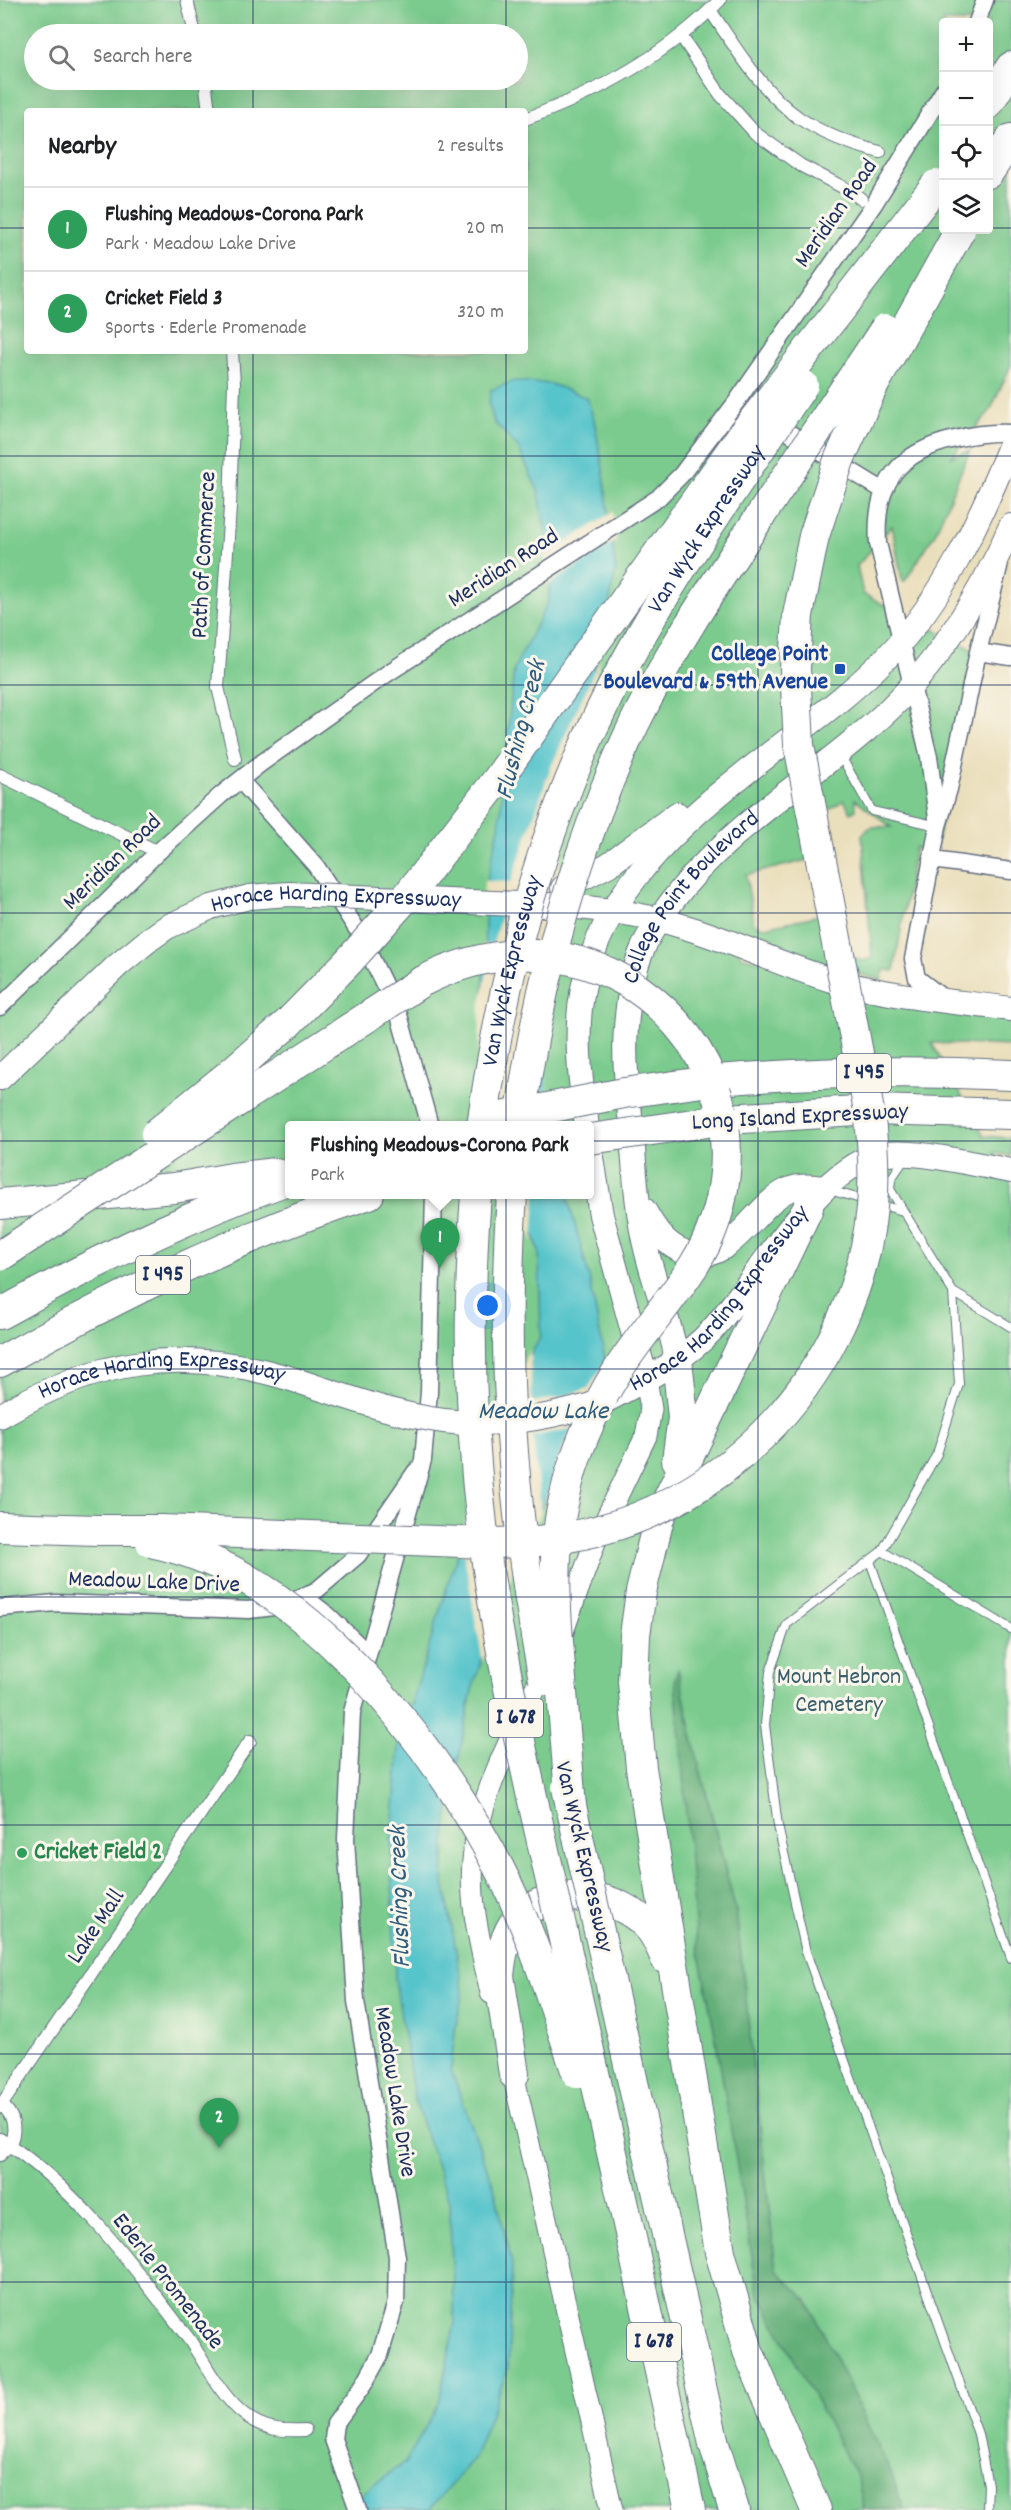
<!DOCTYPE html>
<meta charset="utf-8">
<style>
body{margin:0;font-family:Dekko,sans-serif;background:#f2f2f2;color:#202124}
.controls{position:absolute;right:18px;top:18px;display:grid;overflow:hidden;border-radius:6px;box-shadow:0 6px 24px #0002}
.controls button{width:54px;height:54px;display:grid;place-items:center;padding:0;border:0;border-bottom:2px solid #e0e0e0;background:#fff;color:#202124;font:30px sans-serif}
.you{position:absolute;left:488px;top:1306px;width:21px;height:21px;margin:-15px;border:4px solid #fff;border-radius:50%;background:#1a73e8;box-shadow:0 0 0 9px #1a73e833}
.badge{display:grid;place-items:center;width:39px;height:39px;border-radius:50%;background:#db2777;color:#fff;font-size:20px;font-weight:700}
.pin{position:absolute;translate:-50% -50px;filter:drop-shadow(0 2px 3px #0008)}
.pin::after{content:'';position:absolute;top:32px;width:21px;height:18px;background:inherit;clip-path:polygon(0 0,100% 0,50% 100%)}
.popup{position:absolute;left:285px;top:1121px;width:309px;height:78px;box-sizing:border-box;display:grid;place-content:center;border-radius:6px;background:#fff;filter:drop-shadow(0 2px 4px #0005);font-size:20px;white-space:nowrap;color:#757577}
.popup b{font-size:22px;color:#202124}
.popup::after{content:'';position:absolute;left:50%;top:100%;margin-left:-12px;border:12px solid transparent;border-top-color:#fff}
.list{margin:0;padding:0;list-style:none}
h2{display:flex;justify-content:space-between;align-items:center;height:78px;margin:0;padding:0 24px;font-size:26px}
h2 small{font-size:20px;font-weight:400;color:#757577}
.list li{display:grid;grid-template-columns:39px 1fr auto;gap:18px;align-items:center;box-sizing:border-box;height:84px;padding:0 24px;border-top:2px solid #e0e0e0}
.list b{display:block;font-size:22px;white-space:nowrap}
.list p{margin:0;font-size:20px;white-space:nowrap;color:#757577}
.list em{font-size:20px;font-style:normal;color:#757577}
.icon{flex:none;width:33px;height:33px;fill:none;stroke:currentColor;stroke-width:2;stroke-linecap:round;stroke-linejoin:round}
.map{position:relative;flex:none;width:1011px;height:2510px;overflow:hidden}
.search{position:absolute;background:#fff;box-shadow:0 6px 24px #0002;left:24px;top:24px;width:504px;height:66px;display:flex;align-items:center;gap:15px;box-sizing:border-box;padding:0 21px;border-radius:33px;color:#757577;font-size:22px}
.panel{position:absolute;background:#fff;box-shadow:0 6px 24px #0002;left:24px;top:108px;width:504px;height:246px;border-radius:6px}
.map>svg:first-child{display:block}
.green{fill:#7acb8d;stroke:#4a7d76;stroke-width:1.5;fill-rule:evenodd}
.forest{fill:#63af78;stroke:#3f6f6b;stroke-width:1.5}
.water{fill:#57c4cb;stroke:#397a94;stroke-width:1.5}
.pier{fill:#eadfbc}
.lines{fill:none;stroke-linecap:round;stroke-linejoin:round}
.stream{stroke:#57c4cb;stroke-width:5}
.service-casing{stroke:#636d7f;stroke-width:10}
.pedestrian-casing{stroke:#636d7f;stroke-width:14}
.minor-casing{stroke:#636d7f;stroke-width:19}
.tertiary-casing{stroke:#636d7f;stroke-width:23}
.secondary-casing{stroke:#636d7f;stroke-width:26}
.motorway-casing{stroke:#636d7f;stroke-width:32}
.service{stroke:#fff;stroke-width:8}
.pedestrian{stroke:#fff;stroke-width:12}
.minor{stroke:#fff;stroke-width:16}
.tertiary{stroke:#fff;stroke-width:21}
.secondary{stroke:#fff;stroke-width:24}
.motorway{stroke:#fff;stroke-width:30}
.secondary-bridge-casing{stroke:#636d7f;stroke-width:26;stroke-linecap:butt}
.motorway-bridge-casing{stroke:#636d7f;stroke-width:32;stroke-linecap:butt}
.secondary-bridge{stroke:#fff;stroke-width:24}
.motorway-bridge{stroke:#fff;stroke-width:30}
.grid{fill:none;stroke:#1b2f5e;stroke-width:1.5;stroke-opacity:0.55}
.transit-dot{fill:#1a4fb4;stroke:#fbf7ec;stroke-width:2}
.leisure-dot{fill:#2e9e5b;stroke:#fbf7ec;stroke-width:2}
.labels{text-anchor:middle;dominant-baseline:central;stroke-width:6;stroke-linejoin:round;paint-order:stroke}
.shield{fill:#fbf7ec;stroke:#5e6b89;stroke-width:1.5}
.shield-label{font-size:22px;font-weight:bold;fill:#1b2f5e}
.street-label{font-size:24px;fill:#1b2f5e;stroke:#fbf7ec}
.transit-label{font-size:24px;font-weight:bold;fill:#164399;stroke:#fbf7ec;text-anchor:end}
.park-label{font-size:24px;fill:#385e6c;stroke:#fbf7ec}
.leisure-label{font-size:24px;font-weight:bold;fill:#27864d;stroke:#fbf7ec;text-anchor:start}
.water-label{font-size:26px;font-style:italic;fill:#2d5c7f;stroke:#fbf7ec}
</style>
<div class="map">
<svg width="1011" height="2510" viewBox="0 0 1011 2510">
<rect width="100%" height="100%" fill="#fbf7ec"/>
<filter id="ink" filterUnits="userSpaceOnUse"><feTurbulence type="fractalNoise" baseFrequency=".0167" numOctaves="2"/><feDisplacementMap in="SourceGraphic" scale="12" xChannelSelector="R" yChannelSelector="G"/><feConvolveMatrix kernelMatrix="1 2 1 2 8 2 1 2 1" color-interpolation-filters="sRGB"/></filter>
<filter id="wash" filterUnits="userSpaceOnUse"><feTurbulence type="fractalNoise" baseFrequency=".008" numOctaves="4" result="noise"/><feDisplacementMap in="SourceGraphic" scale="24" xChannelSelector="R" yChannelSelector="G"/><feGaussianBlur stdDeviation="1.35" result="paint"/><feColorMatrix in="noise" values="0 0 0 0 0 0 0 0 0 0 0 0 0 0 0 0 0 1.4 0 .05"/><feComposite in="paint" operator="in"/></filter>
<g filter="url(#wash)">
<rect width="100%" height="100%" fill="#eadfbc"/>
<path class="green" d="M0,0h1011v365l-21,46 -39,46 19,-7 -35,84 -30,47 -2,1 -2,-7 -9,-49 -35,40 6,28 115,58 -45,208 -18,-13 -21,124 -10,-1 -3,10 -59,-16 -85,-32 3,24 271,64v26l-79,-3 52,93 27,2v18l-17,-3 17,31v1326h-1011zM944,22h44v208h-44zM34,34h484v46h-484zM27,111h498v240h-498zM855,799l36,28c-13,0 -20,-4 -29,8l10,123 -10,3 -30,-13 -7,-34 -60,13 -11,-3 -8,-49 70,-17 -8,-34 36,-24 7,13 5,-3zM290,1126h300v68h-300z"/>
<path class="forest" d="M678,1669l19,88 39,154 40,359 32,31 83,172 13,37h-40l-6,-31 -100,-187 -44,-264 -17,-83 -22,-266z"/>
<path class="water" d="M514,381l37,3 36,14 7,22 9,48 13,103 -41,190 -93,293 4,-170 13,-56 15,-159 35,-69v-16l-1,-37 -9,-54 -20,-44 -25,-27 -5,-18 2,-14z
M519,1195h48l22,82 16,83 -36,92 -57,113 -40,125 -25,128 -4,58 20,115 -8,39 -4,40 43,117 18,77 -4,104 -34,90 -45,52h-83l30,-28 29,-19 34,-60 16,-81 -6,-121 -34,-99 -20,-123 -4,-137 8,-96 47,-156 62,-193 33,-61 -2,-86z"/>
<path class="pier" d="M613,512l3,29 -70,45 -1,-30z
M613,596l-35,166 -41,235 11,94 7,35h-64l-12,-72 1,-46 8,-40h-6l1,-23 10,-2 8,-28 -18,-1 1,-33 27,1 40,-115 48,-107z
M516,1194l20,1 -3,48z
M530,1350l2,52 30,-5 26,-9 20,-29 -36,94 -28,54 13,-45 14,-33 -38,7 8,77 -26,53 -32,97 -19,-109 -9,-1 51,-158z"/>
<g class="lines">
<path class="stream" d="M542,1064l3,27"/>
</g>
</g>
<g filter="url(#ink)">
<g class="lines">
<defs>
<path id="service" d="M839,753l33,58 66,15
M906,1157l-15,22 -1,10 63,103 6,92 -22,70 -55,97 -95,73 -17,48 -5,53 13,101 28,126 172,482 10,51 -1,25
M829,1190l74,21
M953,1292l58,35
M882,1551l129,78
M870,1561l141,397"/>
<path id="pedestrian" d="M187,0l8,34
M710,10c25,37 52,82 89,108 24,16 53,27 81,34
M681,36l39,58 35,39 45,32 52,27 9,7
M205,80l4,31
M525,119c72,-26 141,-63 195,-119
M232,351l2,33 -4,123 -12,180 17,72
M0,775l158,77
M0,2103c18,15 18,37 0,52
M0,2107l250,-366
M0,2139c77,48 134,128 188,199 18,25 32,58 57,77 19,15 37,16 60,15"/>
<path id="minor" d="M977,22l8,-22
M770,421l114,70
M978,652l33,5
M240,780l76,86 42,65 41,84 31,111
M938,826l-9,-69 -51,-214c-4,-60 20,-91 77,-104 20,-5 36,-7 56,-6
M933,860l78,11
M943,998l-26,-20 -4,-19 25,-133 11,-37 29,-137 21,-85
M0,1007l158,-155 63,-57 39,-31 128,-91 270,-175 23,-23 56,-74 137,-197 70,-114
M303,1596l25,19 40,39
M0,1608l56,-5 193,7 33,-4 35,-16 41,-35 58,-84
M358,2510l-25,-71 2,-15 29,-40 16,-29 16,-53 1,-45 -41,-256 -10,-162 6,-127 71,-252 6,-68 5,-198"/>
<path id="tertiary" d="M561,1637l34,-95 51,-106 5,-27 -5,-30
M491,1993c-9,-43 -22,-88 -18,-132 6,-70 44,-134 74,-196
M510,2060l102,450"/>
<g id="secondary">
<path d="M563,888l45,-23 69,-51"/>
<path d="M518,904c56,1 113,6 167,23 51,15 99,40 150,54 58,16 117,20 176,28"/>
<path d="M0,1078l118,-113 32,-26 17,-12 44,-20"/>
<path d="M587,1126c-6,-39 -11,-79 -7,-118 11,-102 88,-175 165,-235 48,-38 98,-71 141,-115 59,-60 93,-137 125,-214"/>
<path d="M590,1145l11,70 45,164"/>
<path d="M644,1210c10,18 20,34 40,42 46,17 69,-46 104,-62 12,-5 24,-4 36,-2"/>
<path id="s1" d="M677,1359c-7,-37 -22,-73 -31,-110 -9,-36 -11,-75 -14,-113 -3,-36 -9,-72 -6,-108 2,-28 6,-57 18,-82 6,-15 17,-29 26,-42 57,-78 141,-123 211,-187 53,-48 102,-125 130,-191"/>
<path id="s2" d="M605,1401c37,-20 78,-39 107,-71 43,-47 102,-157 163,-174 34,-9 100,9 136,15"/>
<path id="s3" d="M0,1416c95,-57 179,-70 285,-39"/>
</g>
<path id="motorway" d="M988,104l23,-37
M988,173l23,-34
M717,1080c98,-8 196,-10 294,-5
M728,1119l145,-9 138,4
M0,1204l174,-16 58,-10 43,-5
M808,1208l-149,310 -18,74 -6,43 -2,47 8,86 79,484 28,99 68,159
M0,1314c93,-52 189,-99 290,-135
M0,1362c119,-67 239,-126 369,-168
M677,1460l6,-42 -6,-59
M0,1527l98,3
M514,2074l-15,-98c2,-19 5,-42 19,-57 35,-37 103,-26 133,11 7,9 11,20 15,29
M630,2233l60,277
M714,2444l20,66"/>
</defs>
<use href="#service" class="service-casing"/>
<use href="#pedestrian" class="pedestrian-casing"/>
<use href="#minor" class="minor-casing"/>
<use href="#tertiary" class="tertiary-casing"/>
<use href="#secondary" class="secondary-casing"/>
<use href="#motorway" class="motorway-casing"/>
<use href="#service" class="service"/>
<use href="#pedestrian" class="pedestrian"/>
<use href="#minor" class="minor"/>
<use href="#tertiary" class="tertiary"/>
<use href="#secondary" class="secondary"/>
<use href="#motorway" class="motorway"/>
<defs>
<g id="secondary-bridge">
<path id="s4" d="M211,907l38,-10 40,-3 229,10"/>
<path d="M285,1377c52,16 104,37 159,44 54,7 110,-4 161,-20"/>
</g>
<g id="motorway-bridge">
<path d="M501,1117l123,-24 93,-13"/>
<path id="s5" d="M482,1126c20,-148 59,-296 126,-430 55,-109 128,-210 195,-311"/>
<path d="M519,1126c18,-133 52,-265 108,-387 36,-77 83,-148 130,-218 42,-64 85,-128 128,-192"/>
<path d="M156,1134l68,-55 63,-55 61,-62 61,-68 89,-115 245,-345 193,-249"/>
<path d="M590,1139l138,-20"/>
<path d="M476,1194c-9,118 -7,237 9,355 16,113 42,226 67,337 26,116 52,231 78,347"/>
<path d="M512,1194c-12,164 1,325 32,486"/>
<path d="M0,1256l421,-274c66,-34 138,-38 204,-1 39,23 70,58 87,100 24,60 16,130 -18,184 -23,36 -53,69 -76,105 -25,40 -44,83 -54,129 -14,59 -8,120 -3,180 3,43 7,86 10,129"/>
<path d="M98,1530h64l324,13c28,0 55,-1 82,-6 161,-27 289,-169 304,-330 3,-32 1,-64 -3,-96l-70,-366 -4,-77 3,-53 16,-79 25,-76 33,-72 88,-158"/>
<path d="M151,1542c37,8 72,22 104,42 105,65 200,193 253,302 28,60 48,125 69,187"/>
<path d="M567,1788l147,656"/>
</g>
</defs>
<use href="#secondary-bridge" class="secondary-bridge-casing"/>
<use href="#motorway-bridge" class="motorway-bridge-casing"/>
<use href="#secondary-bridge" class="secondary-bridge"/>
<use href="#motorway-bridge" class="motorway-bridge"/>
</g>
</g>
<path class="grid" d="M253,0v34M506,0v34M758,0v2510M253,80v31M506,80v31M0,228h27M525,228h419M988,228h23M253,351v2159M506,351v2159M0,456h1011M0,685h1011M0,913h1011M0,1141h1011M0,1369h1011M0,1597h1011M0,1825h1011M0,2054h1011M0,2282h1011"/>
<rect class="transit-dot" x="834" y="663" width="12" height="12" rx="3"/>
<circle class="leisure-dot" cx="22" cy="1853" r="6"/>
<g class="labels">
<g class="shield">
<rect x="837" y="1054" width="54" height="38" rx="4.5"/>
<rect x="136" y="1256" width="54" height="38" rx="4.5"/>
<rect x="489" y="1699" width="54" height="38" rx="4.5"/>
<rect x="627" y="2323" width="54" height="38" rx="4.5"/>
</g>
<g class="shield-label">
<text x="864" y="1073">I 495</text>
<text x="163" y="1275">I 495</text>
<text x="516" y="1718">I 678</text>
<text x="654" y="2342">I 678</text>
</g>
<g class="street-label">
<text transform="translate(837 214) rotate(-55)">Meridian Road</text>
<text stroke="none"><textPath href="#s5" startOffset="644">Van Wyck Expressway</textPath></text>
<text transform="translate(205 555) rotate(-87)">Path of Commerce</text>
<text transform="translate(504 569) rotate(-33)">Meridian Road</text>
<text transform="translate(113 863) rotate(-44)">Meridian Road</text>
<text stroke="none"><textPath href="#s1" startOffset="488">College Point Boulevard</textPath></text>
<text stroke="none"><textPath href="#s4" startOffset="126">Horace Harding Expressway</textPath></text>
<text stroke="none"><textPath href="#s5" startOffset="158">Van Wyck Expressway</textPath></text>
<text transform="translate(800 1118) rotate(-3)">Long Island Expressway</text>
<text stroke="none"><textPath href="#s2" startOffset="156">Horace Harding Expressway</textPath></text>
<text stroke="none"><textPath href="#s3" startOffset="171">Horace Harding Expressway</textPath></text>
<text transform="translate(154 1583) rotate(2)">Meadow Lake Drive</text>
<text transform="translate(583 1857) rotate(77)">Van Wyck Expressway</text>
<text transform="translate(97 1927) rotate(-56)">Lake Mall</text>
<text transform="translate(394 2092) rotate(81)">Meadow Lake Drive</text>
<text transform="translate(167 2282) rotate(52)">Ederle Promenade</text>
</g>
<g class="transit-label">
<text x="828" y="655">College Point<tspan x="828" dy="28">Boulevard &amp; 59th Avenue</tspan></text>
</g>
<g class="park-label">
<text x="839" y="1678">Mount Hebron<tspan x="839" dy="28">Cemetery</tspan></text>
</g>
<g class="leisure-label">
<text x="34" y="1853">Cricket Field 2</text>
</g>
<g class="water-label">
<text transform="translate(522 730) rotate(-76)">Flushing Creek</text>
<text x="543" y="1412">Meadow Lake</text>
<text transform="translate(401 1897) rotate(-92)">Flushing Creek</text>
</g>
</g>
</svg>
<div class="controls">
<button>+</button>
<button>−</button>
<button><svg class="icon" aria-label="locate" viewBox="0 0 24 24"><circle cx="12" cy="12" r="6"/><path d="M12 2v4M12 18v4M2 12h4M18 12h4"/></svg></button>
<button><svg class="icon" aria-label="layers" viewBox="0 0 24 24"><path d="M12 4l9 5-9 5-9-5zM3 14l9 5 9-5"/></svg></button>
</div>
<div class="you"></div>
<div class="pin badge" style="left:440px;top:1268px;background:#2e9e5b">1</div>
<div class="popup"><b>Flushing Meadows-Corona Park</b>Park</div>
<div class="pin badge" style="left:219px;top:2148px;background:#2e9e5b">2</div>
<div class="search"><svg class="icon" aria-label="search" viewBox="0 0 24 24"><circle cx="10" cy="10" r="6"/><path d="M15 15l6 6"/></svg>Search here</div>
<section class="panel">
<h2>Nearby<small>2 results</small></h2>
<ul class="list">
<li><span class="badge" style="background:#2e9e5b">1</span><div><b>Flushing Meadows-Corona Park</b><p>Park · Meadow Lake Drive</p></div><em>20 m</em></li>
<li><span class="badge" style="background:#2e9e5b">2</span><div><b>Cricket Field 3</b><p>Sports · Ederle Promenade</p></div><em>320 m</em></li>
</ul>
</section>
</div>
